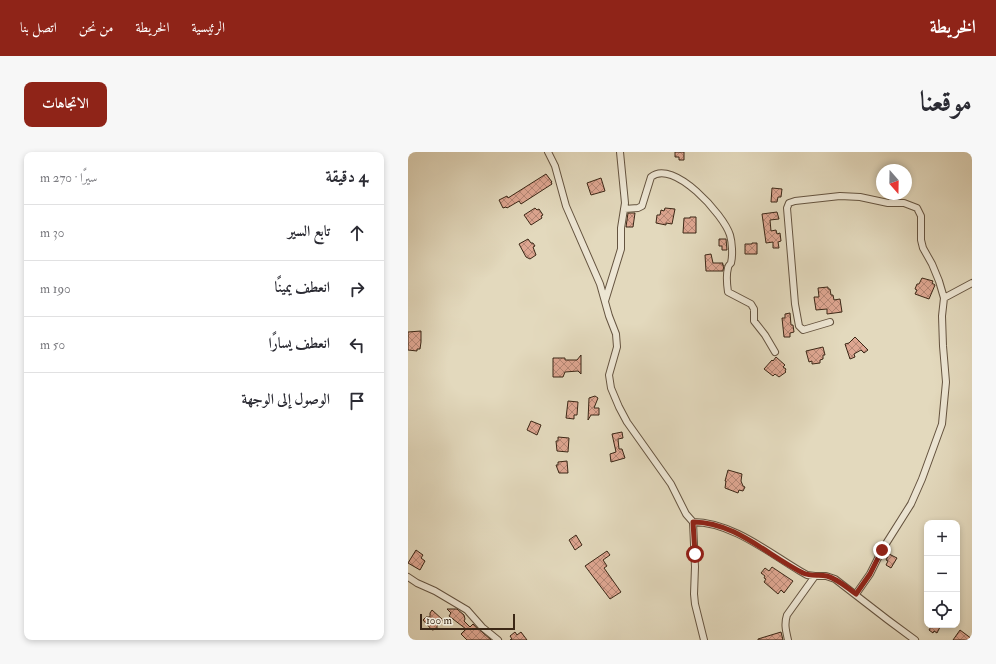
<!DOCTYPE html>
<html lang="ar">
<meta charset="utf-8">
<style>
body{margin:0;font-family:"IM FELL Double Pica",Amiri,serif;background:#f7f7f7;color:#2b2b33;direction:rtl}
.controls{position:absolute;right:12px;bottom:12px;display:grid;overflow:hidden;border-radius:8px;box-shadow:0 2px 6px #0003}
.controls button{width:36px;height:36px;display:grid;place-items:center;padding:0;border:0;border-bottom:1px solid #e1e1e2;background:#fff;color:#2b2b33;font:20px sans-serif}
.compass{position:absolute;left:468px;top:12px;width:36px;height:36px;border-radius:50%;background:#fff;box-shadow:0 2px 6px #0003;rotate:160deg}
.scale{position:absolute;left:12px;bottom:10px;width:95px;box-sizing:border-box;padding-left:4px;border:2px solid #3b2716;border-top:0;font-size:11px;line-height:14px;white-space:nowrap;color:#3b2716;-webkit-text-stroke:3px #ede6d4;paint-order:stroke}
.stop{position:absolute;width:12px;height:12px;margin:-9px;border:3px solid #8f2418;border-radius:50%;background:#fff}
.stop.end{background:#8f2418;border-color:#fff;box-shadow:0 1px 4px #0008}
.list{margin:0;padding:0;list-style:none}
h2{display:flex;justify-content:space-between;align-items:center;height:52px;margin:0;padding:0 16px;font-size:17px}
h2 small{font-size:13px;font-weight:400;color:#7c7c81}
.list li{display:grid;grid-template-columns:26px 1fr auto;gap:12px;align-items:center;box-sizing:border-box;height:56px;padding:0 16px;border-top:1px solid #e1e1e2}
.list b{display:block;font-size:15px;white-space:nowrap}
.list em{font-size:13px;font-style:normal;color:#7c7c81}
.icon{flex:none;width:22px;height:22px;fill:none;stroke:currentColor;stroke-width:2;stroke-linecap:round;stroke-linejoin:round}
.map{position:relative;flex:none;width:564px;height:488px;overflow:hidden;direction:ltr;border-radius:8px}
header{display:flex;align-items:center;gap:24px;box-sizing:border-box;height:56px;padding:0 20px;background:#8f2418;color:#fff}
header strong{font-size:19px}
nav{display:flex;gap:22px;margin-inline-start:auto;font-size:14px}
.intro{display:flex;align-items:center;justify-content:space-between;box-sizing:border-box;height:96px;padding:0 24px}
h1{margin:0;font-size:28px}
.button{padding:10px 18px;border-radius:8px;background:#8f2418;color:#fff;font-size:14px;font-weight:700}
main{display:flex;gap:24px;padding:0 24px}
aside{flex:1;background:#fff;border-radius:8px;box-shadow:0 2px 6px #0003}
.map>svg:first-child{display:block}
.building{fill:url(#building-cross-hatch);stroke:#3b2716}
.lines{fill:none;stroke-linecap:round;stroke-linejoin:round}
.street-casing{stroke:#655440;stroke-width:8}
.street{stroke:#ede6d4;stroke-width:6}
.route{stroke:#8f2418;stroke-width:5}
</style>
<header>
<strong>الخريطة</strong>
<nav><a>الرئيسية</a><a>الخريطة</a><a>من نحن</a><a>اتصل بنا</a></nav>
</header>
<div class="intro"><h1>موقعنا</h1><a class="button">الاتجاهات</a></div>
<main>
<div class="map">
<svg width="564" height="488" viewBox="0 0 564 488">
<defs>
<pattern id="building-cross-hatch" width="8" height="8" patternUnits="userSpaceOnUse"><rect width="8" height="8" fill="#dea691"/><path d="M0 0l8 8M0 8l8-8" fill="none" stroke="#b58775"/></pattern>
</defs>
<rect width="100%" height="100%" fill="#e3d9bd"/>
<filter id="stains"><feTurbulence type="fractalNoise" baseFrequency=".005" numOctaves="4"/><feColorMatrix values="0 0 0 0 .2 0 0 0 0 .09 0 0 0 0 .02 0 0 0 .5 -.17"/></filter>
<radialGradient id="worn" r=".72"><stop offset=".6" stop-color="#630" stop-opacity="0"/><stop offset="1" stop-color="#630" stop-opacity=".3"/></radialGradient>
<path class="building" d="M267,0h9v8h-5v-3h-4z
M138,22l6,8h-1l1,2 -31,20 -2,-3 -12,7 -1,-1 -3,1 -4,-8 8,-4 1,2z
M193,26l4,13 -14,4 -4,-12z
M364,36l10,1 -1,8h-3l-1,5h-6z
M127,56l2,2 2,-1 4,6 -2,1 1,2 -11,7 -7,-10z
M257,56l10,1 -3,15 -6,-1v2l-10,-2 1,-8h3l1,-5 3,1z
M369,60l2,7 -9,1 1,11 5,-1 1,4 3,-1 1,8 -3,1 1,6h-6v-6l-7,1 -4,-29z
M220,61h7l-2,14h-7z
M282,65h6v16h-13l1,-15h6z
M120,87l3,4h2l2,3 -2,1 3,8 -6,4 -4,-2 -7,-13z
M311,87h7l1,11h-5v-4h-3z
M344,91h5v11h-12v-10h7z
M303,102l2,9h10l-1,2h2l-1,6h-17l-1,-16z
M514,126l11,3 -1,2 3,2 -6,14 -14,-5 2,-4 -2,-1 2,-5h2z
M420,135v2h2l1,6h2l1,5 6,-1 2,13 -15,2v-5l-11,1 -2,-13h5l-1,-9z
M382,161l1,12h2l1,7 -4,1v4h-6l-2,-19h3v-4z
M13,179v11l-1,7h-3v2l-9,-1v-18z
M447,185l13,13 -4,3 -3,-3 -7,4 1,3 -5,2 -5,-15 4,-1z
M415,195l2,8h-2v4l-3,1v3l-8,1v-3l-3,1 -3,-11z
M173,203v19l-3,-3 -13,1 -2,5h-10v-19h12v2h12z
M368,205l9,8 -2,2 3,2 -1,2 1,1 -7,5 -4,-3 -2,2 -9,-7 8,-9 1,1z
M187,244l3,2 -4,10h5v7h-8l-3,5 1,-22z
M160,249l10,1 -1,13h-3v4l-8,-1z
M123,269l10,4 -4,10 -10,-5z
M214,280l1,6 -5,1 1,10h3l3,9 -14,4 -1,-8 6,-2 -4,-18z
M150,285l11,1 -1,14 -11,-1 -1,-10h2z
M159,309l1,12h-9l-3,-8h2v-3z
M320,318l14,4 -1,7 2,5 2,1 -2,4 -4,-1 -1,3 -13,-5 1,-7h-1z
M168,383l6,10 -7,5 -6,-10z
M8,398l7,5 -2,3 4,3 -5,9 -12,-7z
M199,399l3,4 -7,5 4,6 -3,2 17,24 -11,7 -25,-33z
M481,402l8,4 -6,10 -5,-3 2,-4 -2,-1z
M364,415l21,14 -9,12 -3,-3 -3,4 -14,-12 2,-3 -2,-1 1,-2 -4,-3 4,-5 4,3z
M39,457h10l7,6 1,4 -1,2 6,6 3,-3 18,16h-24l-6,-6 5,-5 -17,-13 2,-3z
M24,458l11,10 -6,6v3l-5,1 -9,-10 3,-3h4v-4z
M524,473h5l3,2 -3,6 -3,-2 -1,2 -4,-3z
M552,478l12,9v1h-19z
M107,480l2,3 4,-3 6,8h-17l2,-1 -2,-3z
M373,480l2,8h-25v-1z"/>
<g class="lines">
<defs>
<path id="street" d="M140,0l7,14 11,40 34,78 9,32 7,18 1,13 -8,28 2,13 8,19 8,15 44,62 15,30 7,8 2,45 -1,27 1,10 9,36
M216,57l14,-1 4,-2 9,-29c22,-19 73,38 79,58 2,7 3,20 1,28 -1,1 -3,3 -3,5 -2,7 -1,17 0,24l23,12 3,5v12l11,14 10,17
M536,146l28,-15
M197,149l16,-52v-21l4,-25 -5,-51
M422,170l-27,8 -4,-4 -4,-22 -8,-96 2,-5 6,-2 45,-5 20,1 28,6h16l13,5 4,8v24l2,8 9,16 7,17 5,17 -2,18 1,30 3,36 -4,42 -20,55 -11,25 -29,46 -12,24 -14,20
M285,370c38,0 75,30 107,49l7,4 8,1
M0,425l9,6 18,8 32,19 15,17 16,13
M380,488c-2,-9 -4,-16 -1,-25l28,-39h11l9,3 53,41 27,20"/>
</defs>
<use href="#street" class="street-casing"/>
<use href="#street" class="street"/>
</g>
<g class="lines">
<path class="route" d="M287,402l-2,-32c42,0 74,33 110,51 9,4 16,1 24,3 11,3 20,12 29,18l14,-20 12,-24"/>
</g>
<rect width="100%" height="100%" filter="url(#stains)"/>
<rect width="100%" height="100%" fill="url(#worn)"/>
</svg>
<div class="controls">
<button>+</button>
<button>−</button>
<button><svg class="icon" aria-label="locate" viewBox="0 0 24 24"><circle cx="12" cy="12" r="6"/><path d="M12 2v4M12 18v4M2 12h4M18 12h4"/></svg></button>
</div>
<svg class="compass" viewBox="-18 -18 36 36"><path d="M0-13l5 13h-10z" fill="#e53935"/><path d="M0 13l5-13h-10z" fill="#7c7c81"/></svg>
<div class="scale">100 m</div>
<div class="stop" style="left:287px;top:402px"></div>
<div class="stop end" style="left:474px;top:398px"></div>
</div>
<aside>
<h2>4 دقيقة<small>سيرًا · 270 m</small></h2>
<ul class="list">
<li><svg class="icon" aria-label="ahead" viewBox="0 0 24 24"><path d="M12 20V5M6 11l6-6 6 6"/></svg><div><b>تابع السير</b></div><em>30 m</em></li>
<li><svg class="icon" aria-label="right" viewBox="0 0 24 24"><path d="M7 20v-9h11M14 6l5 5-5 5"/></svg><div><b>انعطف يمينًا</b></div><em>190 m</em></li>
<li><svg class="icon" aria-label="left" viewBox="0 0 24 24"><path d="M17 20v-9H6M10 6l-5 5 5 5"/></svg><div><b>انعطف يسارًا</b></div><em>50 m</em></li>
<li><svg class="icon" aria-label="arrive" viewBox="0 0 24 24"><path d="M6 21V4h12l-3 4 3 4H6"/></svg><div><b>الوصول إلى الوجهة</b></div></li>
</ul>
</aside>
</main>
